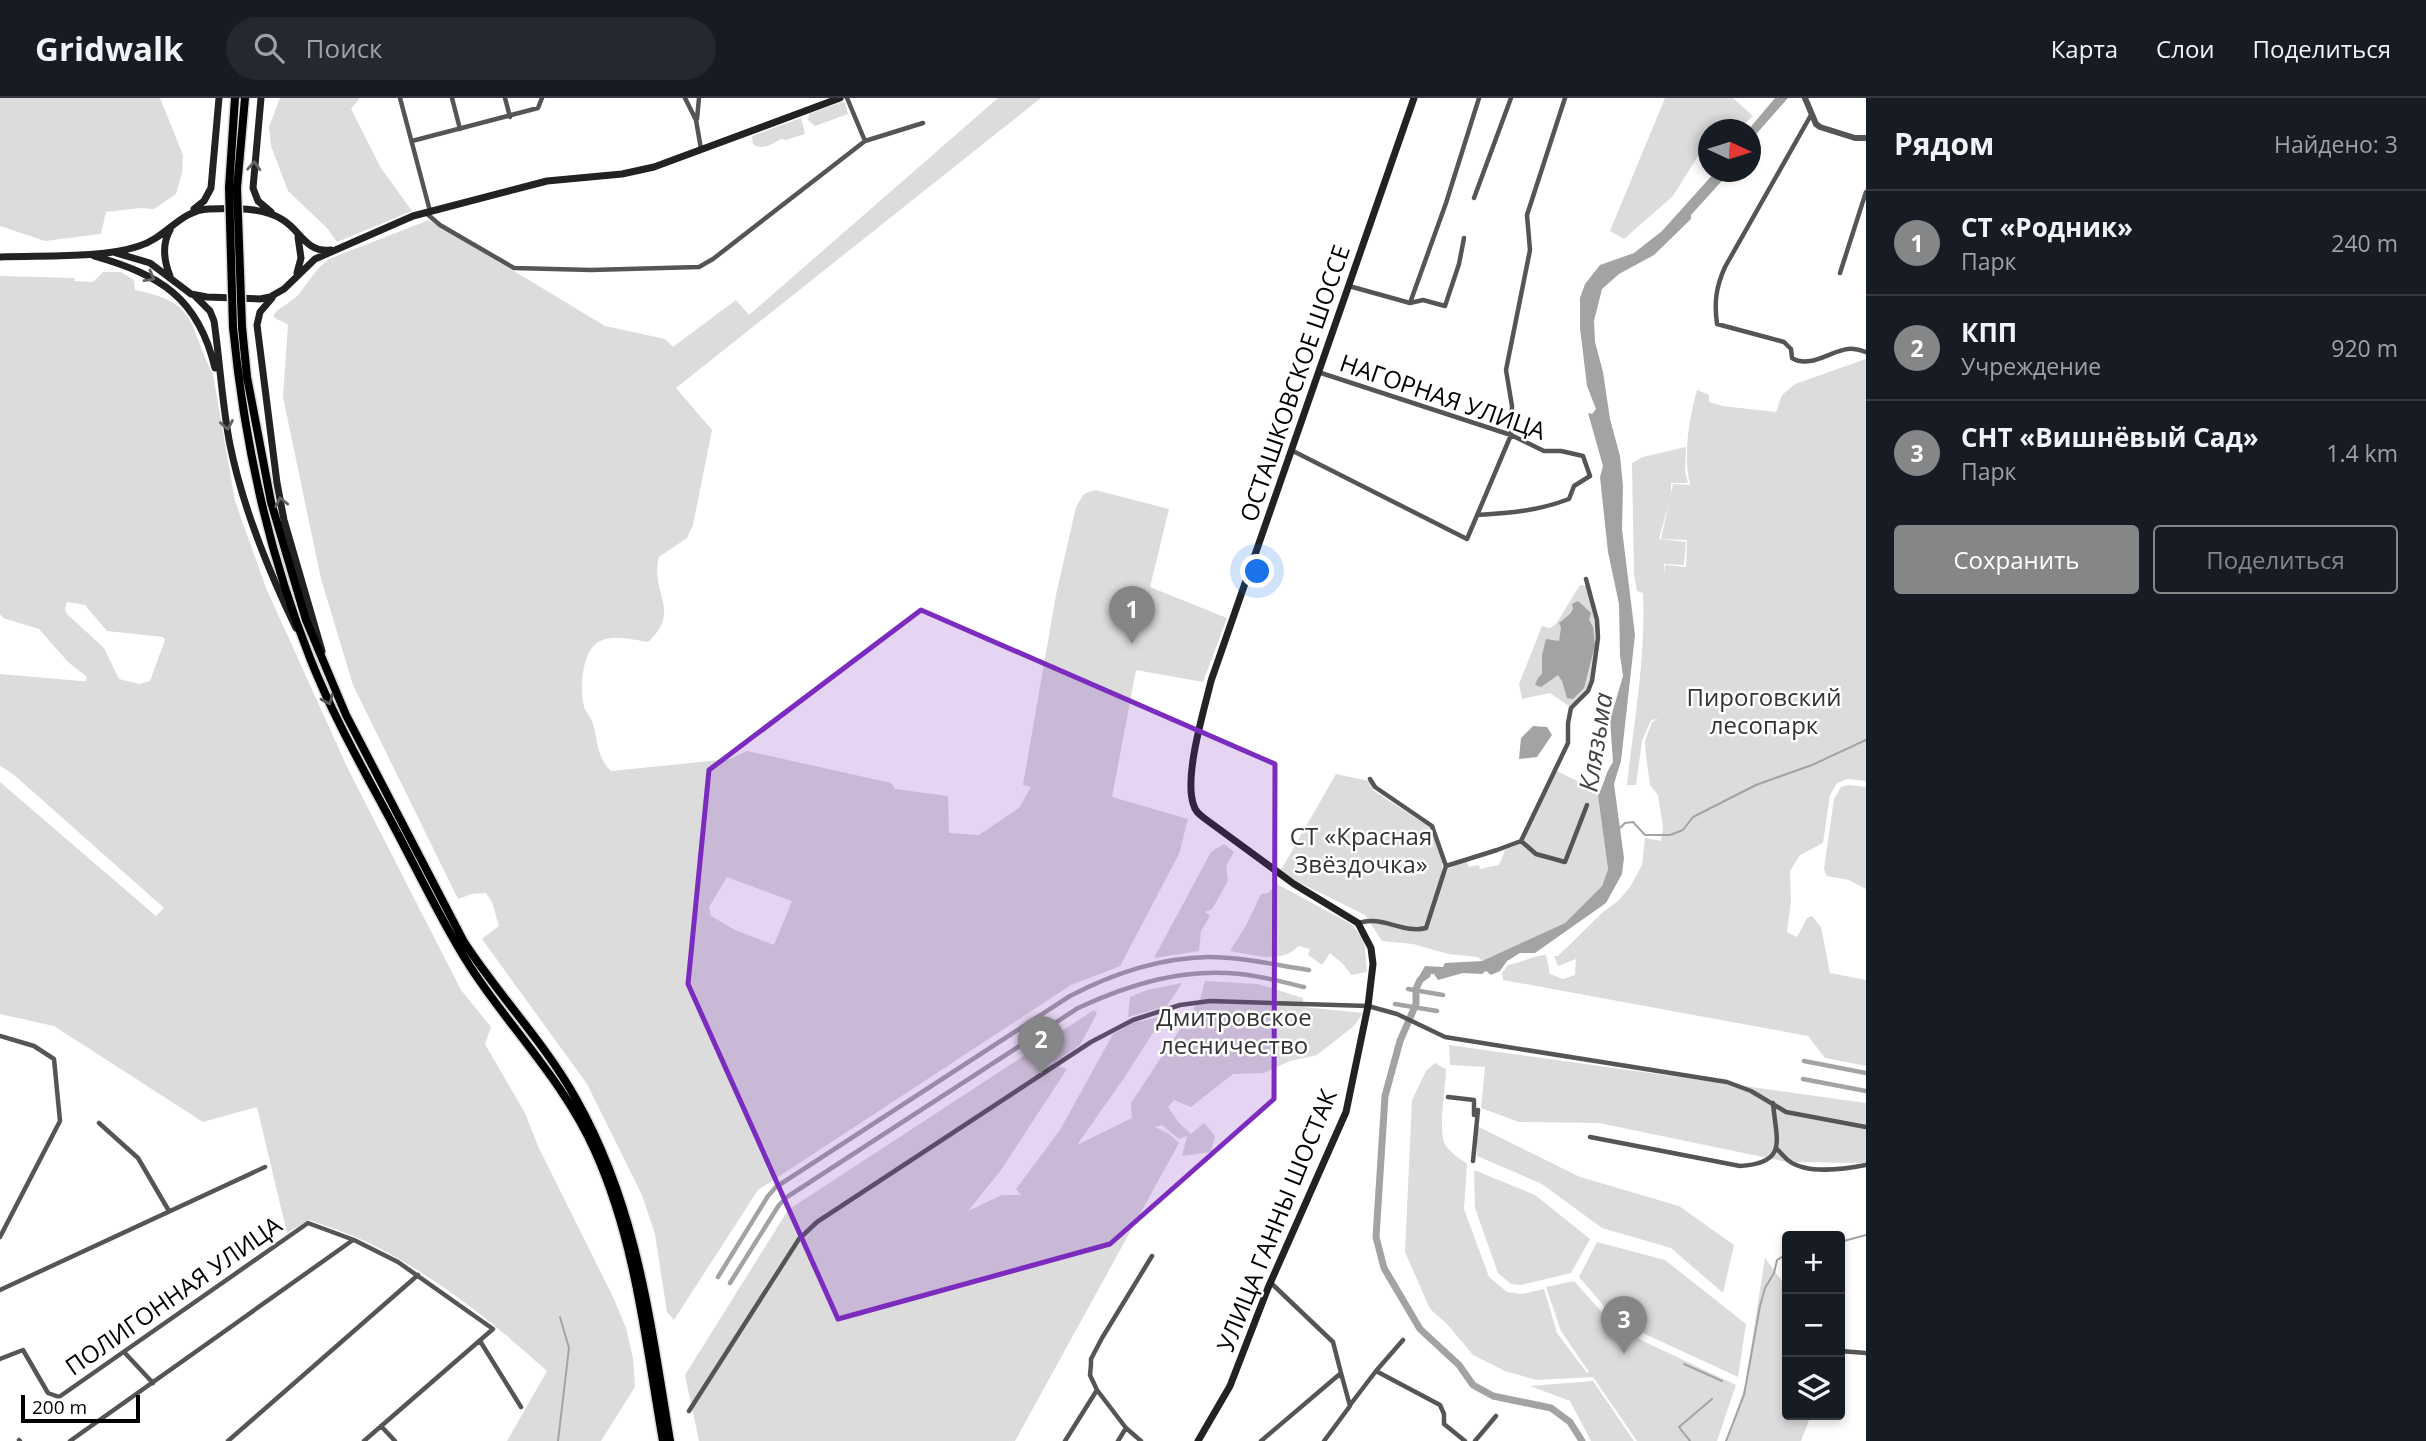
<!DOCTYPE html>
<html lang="ru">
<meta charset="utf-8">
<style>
body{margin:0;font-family:"Open Sans",sans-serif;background:#242831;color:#f1f3f6}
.controls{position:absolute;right:21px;bottom:21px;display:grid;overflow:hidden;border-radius:7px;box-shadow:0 4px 10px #0003}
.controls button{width:63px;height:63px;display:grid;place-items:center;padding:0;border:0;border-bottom:2px solid #363941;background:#171b24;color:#f1f3f6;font:35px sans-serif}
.compass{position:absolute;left:1698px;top:21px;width:63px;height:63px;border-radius:50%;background:#171b24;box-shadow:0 4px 10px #0003;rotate:94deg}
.scale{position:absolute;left:21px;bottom:18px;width:119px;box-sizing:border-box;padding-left:7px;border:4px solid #000;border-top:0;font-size:19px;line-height:24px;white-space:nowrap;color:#000;-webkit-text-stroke:5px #fff;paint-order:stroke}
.you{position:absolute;left:1258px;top:474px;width:24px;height:24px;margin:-18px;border:5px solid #fff;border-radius:50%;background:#1a73e8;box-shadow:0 0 0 10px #1a73e833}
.badge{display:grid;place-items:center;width:46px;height:46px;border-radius:50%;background:#858687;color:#fff;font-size:23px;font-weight:700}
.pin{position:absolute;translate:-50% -58px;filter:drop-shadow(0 2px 4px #0008)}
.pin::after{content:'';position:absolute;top:37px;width:24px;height:21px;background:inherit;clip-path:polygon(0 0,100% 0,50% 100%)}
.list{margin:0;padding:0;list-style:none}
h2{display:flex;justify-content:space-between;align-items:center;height:91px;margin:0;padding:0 28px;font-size:30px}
h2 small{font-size:23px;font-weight:400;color:#9ea1a6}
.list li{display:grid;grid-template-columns:46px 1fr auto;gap:21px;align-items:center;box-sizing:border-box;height:105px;padding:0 28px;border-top:2px solid #363941}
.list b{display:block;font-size:26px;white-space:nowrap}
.list p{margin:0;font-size:23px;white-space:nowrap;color:#9ea1a6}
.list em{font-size:23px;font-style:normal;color:#9ea1a6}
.actions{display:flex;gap:14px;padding:21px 28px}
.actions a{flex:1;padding:16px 0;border:2px solid #858687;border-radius:7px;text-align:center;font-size:24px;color:#858687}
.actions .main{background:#858687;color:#fff}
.icon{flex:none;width:38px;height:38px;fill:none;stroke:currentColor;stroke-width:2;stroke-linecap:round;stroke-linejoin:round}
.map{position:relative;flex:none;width:1866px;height:1343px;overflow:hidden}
header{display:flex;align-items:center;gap:42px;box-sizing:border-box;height:98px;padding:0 35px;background:#171b24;border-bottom:2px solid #363941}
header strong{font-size:33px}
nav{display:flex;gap:38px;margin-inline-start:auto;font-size:24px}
.search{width:490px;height:63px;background:#242831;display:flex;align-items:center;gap:18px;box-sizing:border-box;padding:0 24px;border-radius:38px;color:#9ea1a6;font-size:26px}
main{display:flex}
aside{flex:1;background:#171b24}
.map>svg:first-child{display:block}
.green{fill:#dcdcdc;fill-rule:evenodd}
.water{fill:#a3a3a3}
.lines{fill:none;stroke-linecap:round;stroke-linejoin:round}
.stream{stroke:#a3a3a3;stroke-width:2}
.canal{stroke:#a3a3a3;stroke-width:4.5}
.river{stroke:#a3a3a3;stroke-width:7}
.primary-casing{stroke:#dbdbdb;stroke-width:11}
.minor{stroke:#555;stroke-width:4.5}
.tertiary{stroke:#555;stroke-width:6}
.secondary{stroke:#222;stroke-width:7}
.primary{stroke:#000;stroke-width:8}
.primary-bridge-casing{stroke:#dbdbdb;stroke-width:11;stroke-linecap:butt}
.primary-bridge{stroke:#000;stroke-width:8}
.oneway{stroke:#646464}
.oneway2{stroke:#595959}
.marked{fill:#7b2cbf;fill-opacity:0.2;stroke:#7b2cbf;stroke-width:5;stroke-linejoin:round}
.labels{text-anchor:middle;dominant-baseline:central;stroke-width:5;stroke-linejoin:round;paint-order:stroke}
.street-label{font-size:24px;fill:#000;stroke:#fff}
.park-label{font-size:24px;fill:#333;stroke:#fff}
.water-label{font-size:26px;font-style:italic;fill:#444;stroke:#fff}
</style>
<header>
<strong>Gridwalk</strong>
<div class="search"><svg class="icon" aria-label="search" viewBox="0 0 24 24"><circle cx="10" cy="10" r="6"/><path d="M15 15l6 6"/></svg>Поиск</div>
<nav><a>Карта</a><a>Слои</a><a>Поделиться</a></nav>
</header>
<main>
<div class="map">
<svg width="1866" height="1343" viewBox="0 0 1866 1343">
<rect width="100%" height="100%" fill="#fff"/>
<path class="green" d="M0,0h160l23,57 -1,18 -6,21 -22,15 -14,-1 -34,4 -5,22 -56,7 -45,-15z
M280,0h80l-9,11 30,59 31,43 -75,31 -10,-14 -39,-37 -17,-45 -2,-19z
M998,0h43l-365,290 36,42 -19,95 -6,13 -28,19c-10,36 24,53 -11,85 -14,-2 -34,-8 -48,-1 -18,8 -21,49 -16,65 1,5 6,10 8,15 6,17 4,36 19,50l119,-12 17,-8 144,32 4,6 53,7 1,37 30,2 40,-27 12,-21 -8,-2 33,-190 20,-88 8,-13 11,-4 74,19 -19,78 77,31 -24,64 -67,-12 -24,127 76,22 -9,35 -59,112 -49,19 -313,205 -84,130 -7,-8 -12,-78 -13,-39 -55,-111 -105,-145 17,-13 -7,-24 -6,-9 -14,1 -14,5 -105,-214 -32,-106 -38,-182 5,-72c-5,-5 -11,-4 -15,-9 6,-10 19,-13 26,-22 10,-13 17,-25 30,-35l100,-39 176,106 60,13 8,8 63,-47 13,15zM727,779l65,24 -18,44 -39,-15 -24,-14 -2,-9z
M1665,0h68l20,18 -14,13 -31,1v10l-35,56 -49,43 -14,-8z
M842,4h3l3,12 -33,12 -7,-6 1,-6z
M801,20l4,16 -19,6 -5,-1c-8,5 -20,12 -28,5l-1,-8z
M103,174h18l13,8 1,10c65,13 52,34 78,84l22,127 31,87 82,181 113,221 30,37 -6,17 40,69 13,33 76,153 12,29 7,30 2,29 -34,54h-94l40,-70c-54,-49 -113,-96 -178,-128 -19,-9 -40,-16 -60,-23l-22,13 -30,-126 -54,15 -149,-96 -54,-12v-232l156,134 8,-8 -151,-134 -13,-8v-92l81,7h5l1,-4 -19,-15 -29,-33 -36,-11 -3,-4v-338l75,2 -1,3 19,1zM67,504l18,3 22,26 56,6 2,3 -15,41 -11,3 -20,-5 -15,-31 -37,-34 -2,-5z
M1866,261v422l-18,-2 -11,4 -7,12 -7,48 -23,12 -10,16 1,30 -4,31 10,5 10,-19 5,-2 9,11 9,46 36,7v86l-41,-8 -17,-22 -305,-56 -1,-7 6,-8c13,-2 26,-10 38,-10l4,19 13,5 12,-4 1,-16 -18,7 -4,-10h4l44,-43 17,-13 11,-13 12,-22 3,-27 16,3 2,-14 -5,-32 -8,-10 -4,-29 -1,-15 7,-19 6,-3 -7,1 -9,21 -6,44h-9c7,-64 19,-128 16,-192l-6,-2 -3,-17 -2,-111 11,-6 43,-10 -1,23 3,13h-17v12l-12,44 27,3 -2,23 -20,-1v11l1,-10 21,2 1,-27 -26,-1 12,-55 17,1c-7,-31 -1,-65 7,-95l12,5v7l13,4 54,6 6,-17 13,-11z
M1580,487l7,1 7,24 3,28 -7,44 -8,14 -13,10 -19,-13 -28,6 -3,-15 23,-58 8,2 6,-4z
M1557,673l38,19 3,6 10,73 -6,17 -37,37 -83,38 -4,-4 -30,-3 -35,-10 -31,-3 -17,-26 -67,-33 -17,-12 55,-96 33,7 5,10 57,37 11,34v11l4,2 2,-6 18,-8 3,6 10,-2 1,4 19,-4 6,-15 18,-8z
M1850,687l16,2v102l-17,-9 -22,-4 -3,-7 10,-70 7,-12z
M1224,746l10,8 -8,14 2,15 -16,28 -7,3 5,4 -9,15 -2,20 -45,7 57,-106z
M1277,786l74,40 13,15 3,33 -16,3 -8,-11 -13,-11 -8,12 -14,-10 2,-6 -12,-3c-15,19 -47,8 -68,5l17,-27 14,-30 7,-1z
M1205,883l53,3 45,14v9l60,6 -9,13 -37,29 -27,6 -26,12 -31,1 -42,33 -17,-7 -6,7 12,17 11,10 13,-11 11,13 -4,16 -29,4 5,-20 -8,3 -17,-14 -7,2 14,7 10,9 -164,298h-316l-14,-66 103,-165 306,-200 3,3 -17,32 -28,19 15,5 -66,101 -33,41 34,-16h19l-5,-6 44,-59 53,-96 19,-11 32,-7 -40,62 -47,67 55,-27 -1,-15 69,-104z
M1182,885l-15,23 -39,11 2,-20 17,-7z
M1449,947l417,58v60l-79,-1 -188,-39 -80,-1 -38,-14 4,-41 -35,-2z
M1435,965l11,6c0,18 -9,64 0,77 5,7 14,13 21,18l-3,45 25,68 18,15 15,2 22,-5 13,44 30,40 2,-1 -28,-41 -15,-44 28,-6 33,37 36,23 93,44 -19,56h-80l-44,-64 -57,3 -31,-9 -32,-16 -26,-31 -17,-15 -25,-57 7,-152 14,-29z
M1477,1028l103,51 99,29 55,39 -11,48 -52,-45 -69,-20 -60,-44 -65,-28z
M1474,1072l61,25 55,44 -19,34 -50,12 -10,-1 -13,-11 -23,-65z
M1597,1144l68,18 81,64 -8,53 -93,-43 -35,-21 -31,-36z
M1765,1160l22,30v127h24l-10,26h-75l19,-55z
M1593,1283l41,60h-43l-21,-40 -40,-15z"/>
<path class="water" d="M1775,0h13l-37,42 -2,-11z
M1715,74h15l-39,43v4l-37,36 -35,19 -17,15 -8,32 1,21 8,30 7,47 10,37 3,30 -1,43 13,106 -14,126 -7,23 10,74 -2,16 -16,29 -71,50h-15l-13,8 -7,10 -9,4 -5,-4 -4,3 -19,-1 -25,7 -4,-6h-4l-8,8 -4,-4 7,-12 18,1 2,-4 37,-2 83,-38 37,-37 6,-17 -10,-73c6,-11 7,-23 15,-34l-3,-42 13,-44 -3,-21 -1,-51 -11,-52 -8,-75 3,-11 -15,-53 4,1 4,-5 -9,-23 -7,-58v-30l5,-14 15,-19 34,-12 28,-22z
M1578,503l13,12 -2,7 4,7 2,18 -11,43 -11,11 -6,-1 -5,-17 -4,-6 -17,12 -6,-2 3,-7 4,-4v-19l4,-16 13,2 2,-13 -2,-5 11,-9 3,-5 -1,-5z
M1533,628l14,1 5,8 -15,22 -18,2 2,-21z"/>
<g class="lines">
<path class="stream" d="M1619,731l6,-6 8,-1 12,13h25l13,-5 10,-13 63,-32 56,-20 54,-25
M1840,1144l26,-7
M1684,1266l38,17
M558,1343l11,-93 -9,-31
M1690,1343l-11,-14 33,-28
M1726,1343l18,-46 16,-89 5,-18 9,-15 3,-13 10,-6"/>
<path class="canal" d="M1408,891l35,6
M1395,906l42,7
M1804,963l62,12
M1803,981l63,12
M718,1179l50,-81 8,-9 294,-191c42,-22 90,-38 138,-39 34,0 68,8 101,13
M730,1185l49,-78 8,-8 291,-189c52,-24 104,-40 162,-34 22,2 43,8 64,13"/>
<path class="river" d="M1427,877l-7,5 -4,9v15l-16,37 -15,55 -9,141 8,31 36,61 39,36 14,20 20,11 58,12 19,14 12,19"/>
<defs>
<path id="primary" d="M229,90l6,-90
M237,90l8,-90
M233,229c11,113 35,225 77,331 22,56 52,109 81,163 22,41 42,83 66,124 41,72 104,129 138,206 41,91 51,193 68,290
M242,229l5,50 24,125 35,118 40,95 118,227c35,54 81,101 112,157 61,108 74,221 94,342"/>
</defs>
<use href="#primary" class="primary-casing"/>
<path class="minor" d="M400,0l30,113
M452,0l8,31
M505,0l5,19
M685,0l11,22 5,29
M847,0l18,43
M1811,17l-86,152c-9,20 -11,35 -8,57l67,18 7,7 1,9c18,11 38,-7 56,-9 6,-1 12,1 18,3
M697,21l2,-21
M412,43l126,-33 4,-10
M1474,100l37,-100
M426,115l14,12 74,43 77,2 108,-3 14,-8 152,-118 58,-18
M1840,175l26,-81
M1349,188l61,17 13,-3 22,6 14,-42 5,-26
M1410,205l36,-100 33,-105
M1318,274l193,63 33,16h17l22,5 7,20 -16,10 -5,13c-31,12 -60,14 -92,16
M1291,352l176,89 44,-104 1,-29 -6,-36 24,-120 -3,-35 38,-117
M1521,743l47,-98v-20l3,-15 17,-17 4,-10 6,-43 -1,-18 -11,-41
M1446,768l51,-16 24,-9 15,13 29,8 22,-57
M1359,825c23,-8 44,11 67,5l20,-62 -14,-40 -57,-39 -5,-8
M0,938l34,10 20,13 6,62 -60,116
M1448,999l26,3v15
M99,1025l39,35 31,53
M1590,1039l150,29c49,-3 36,-26 33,-63
M1777,1051c4,4 8,9 12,12 19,14 56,8 77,4
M1473,1063l5,-51
M1271,1185l62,59 8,31
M0,1192l265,-123
M480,1243l41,66
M1840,1253l26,2
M124,1254l29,31
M0,1261l23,-9 25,43 11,4 249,-174 46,17 44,22 95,67 -129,112
M1376,1273l27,-31
M1350,1307l26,-34 64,34 4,9v10l21,17
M689,1313l110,-172 18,-17 274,-180 42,-22 47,-15 30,-4 158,5 29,8 48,23 282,45 24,9 35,21 80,15
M381,1328l14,15
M19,1342l1,1
M70,1343l283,-201
M228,1343l190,-166
M1065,1343l32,-51
M1118,1343l8,-13
M1141,1343l-15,-13 -29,-38 -7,-15 1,-11v-5l11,-21 50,-82
M1261,1343l80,-68 9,33 -26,35
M1475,1343l21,-25"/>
<path class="tertiary" d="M1805,0l11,26 4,3 35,11h11"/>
<path class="secondary" d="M261,0l-8,90 5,13 13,11
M194,111l10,-8 7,-13 8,-90
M116,155l34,10 41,31 16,3 53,2 10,-2 14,-8 31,-30 98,-43 134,-35 75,-7 32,-7 186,-69
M94,158c66,19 104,41 121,112
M0,159c42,-2 100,2 139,-11 27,-8 41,-36 70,-37 23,-1 54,-2 74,11 18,11 23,33 48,30
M297,175l4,-15 -3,-21
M170,178c-6,-15 -8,-32 0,-46
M195,198l15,15 4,10c6,41 8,83 16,124 13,63 38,125 66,183
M272,200l-12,14 -3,13 20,158 7,37 38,131
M1198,1343l32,-55 38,-98 78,-176 22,-106 5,-42 -2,-16 -13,-25 -64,-39 -90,-66c-4,-3 -9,-7 -10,-12 -11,-28 10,-95 17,-125l203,-583"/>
<use href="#primary" class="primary"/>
<defs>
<path id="primary-bridge" d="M229,90l4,139
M237,90l5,139"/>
</defs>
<use href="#primary-bridge" class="primary-bridge-casing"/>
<use href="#primary-bridge" class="primary-bridge"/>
</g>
<defs><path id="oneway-chevron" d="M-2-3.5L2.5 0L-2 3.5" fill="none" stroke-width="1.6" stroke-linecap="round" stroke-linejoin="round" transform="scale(1.75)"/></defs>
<g class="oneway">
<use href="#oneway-chevron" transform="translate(254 68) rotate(-87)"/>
<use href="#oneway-chevron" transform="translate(150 179) rotate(29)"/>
<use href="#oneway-chevron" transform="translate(227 327) rotate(80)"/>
<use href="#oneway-chevron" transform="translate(281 404) rotate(-102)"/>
</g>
<use class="oneway2" href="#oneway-chevron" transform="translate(328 602) rotate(67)"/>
<path class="marked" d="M921,512l354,154 -1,335 -164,145 -272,75 -150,-335 21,-214z"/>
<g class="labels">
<g class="street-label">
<text transform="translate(1294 285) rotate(-71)">ОСТАШКОВСКОЕ ШОССЕ</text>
<text transform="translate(1443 298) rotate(19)">НАГОРНАЯ УЛИЦА</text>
<text transform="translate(1276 1122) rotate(-68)">УЛИЦА ГАННЫ ШОСТАК</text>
<text transform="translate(173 1197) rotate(-35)">ПОЛИГОННАЯ УЛИЦА</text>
</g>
<g class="park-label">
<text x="1764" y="598">Пироговский<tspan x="1764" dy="28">лесопарк</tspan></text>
<text x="1361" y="737">СТ «Красная<tspan x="1361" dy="28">Звёздочка»</tspan></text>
<text x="1234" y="918">Дмитровское<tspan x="1234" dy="28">лесничество</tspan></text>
</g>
<g class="water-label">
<text transform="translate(1595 644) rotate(-81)">Клязьма</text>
</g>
</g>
</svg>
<div class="controls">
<button>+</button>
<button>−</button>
<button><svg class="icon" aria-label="layers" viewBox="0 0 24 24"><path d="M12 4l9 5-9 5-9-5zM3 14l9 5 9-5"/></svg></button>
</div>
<svg class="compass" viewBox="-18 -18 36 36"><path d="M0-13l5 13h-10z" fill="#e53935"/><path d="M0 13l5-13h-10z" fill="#9ea1a6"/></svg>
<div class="scale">200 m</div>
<div class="you"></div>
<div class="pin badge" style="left:1132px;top:546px">1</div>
<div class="pin badge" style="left:1041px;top:976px">2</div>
<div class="pin badge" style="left:1624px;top:1256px">3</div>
</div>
<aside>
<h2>Рядом<small>Найдено: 3</small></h2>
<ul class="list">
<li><span class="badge">1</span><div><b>СТ «Родник»</b><p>Парк</p></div><em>240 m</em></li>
<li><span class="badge">2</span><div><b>КПП</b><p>Учреждение</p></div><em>920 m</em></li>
<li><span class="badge">3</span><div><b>СНТ «Вишнёвый Сад»</b><p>Парк</p></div><em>1.4 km</em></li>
</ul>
<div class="actions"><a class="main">Сохранить</a><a>Поделиться</a></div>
</aside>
</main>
